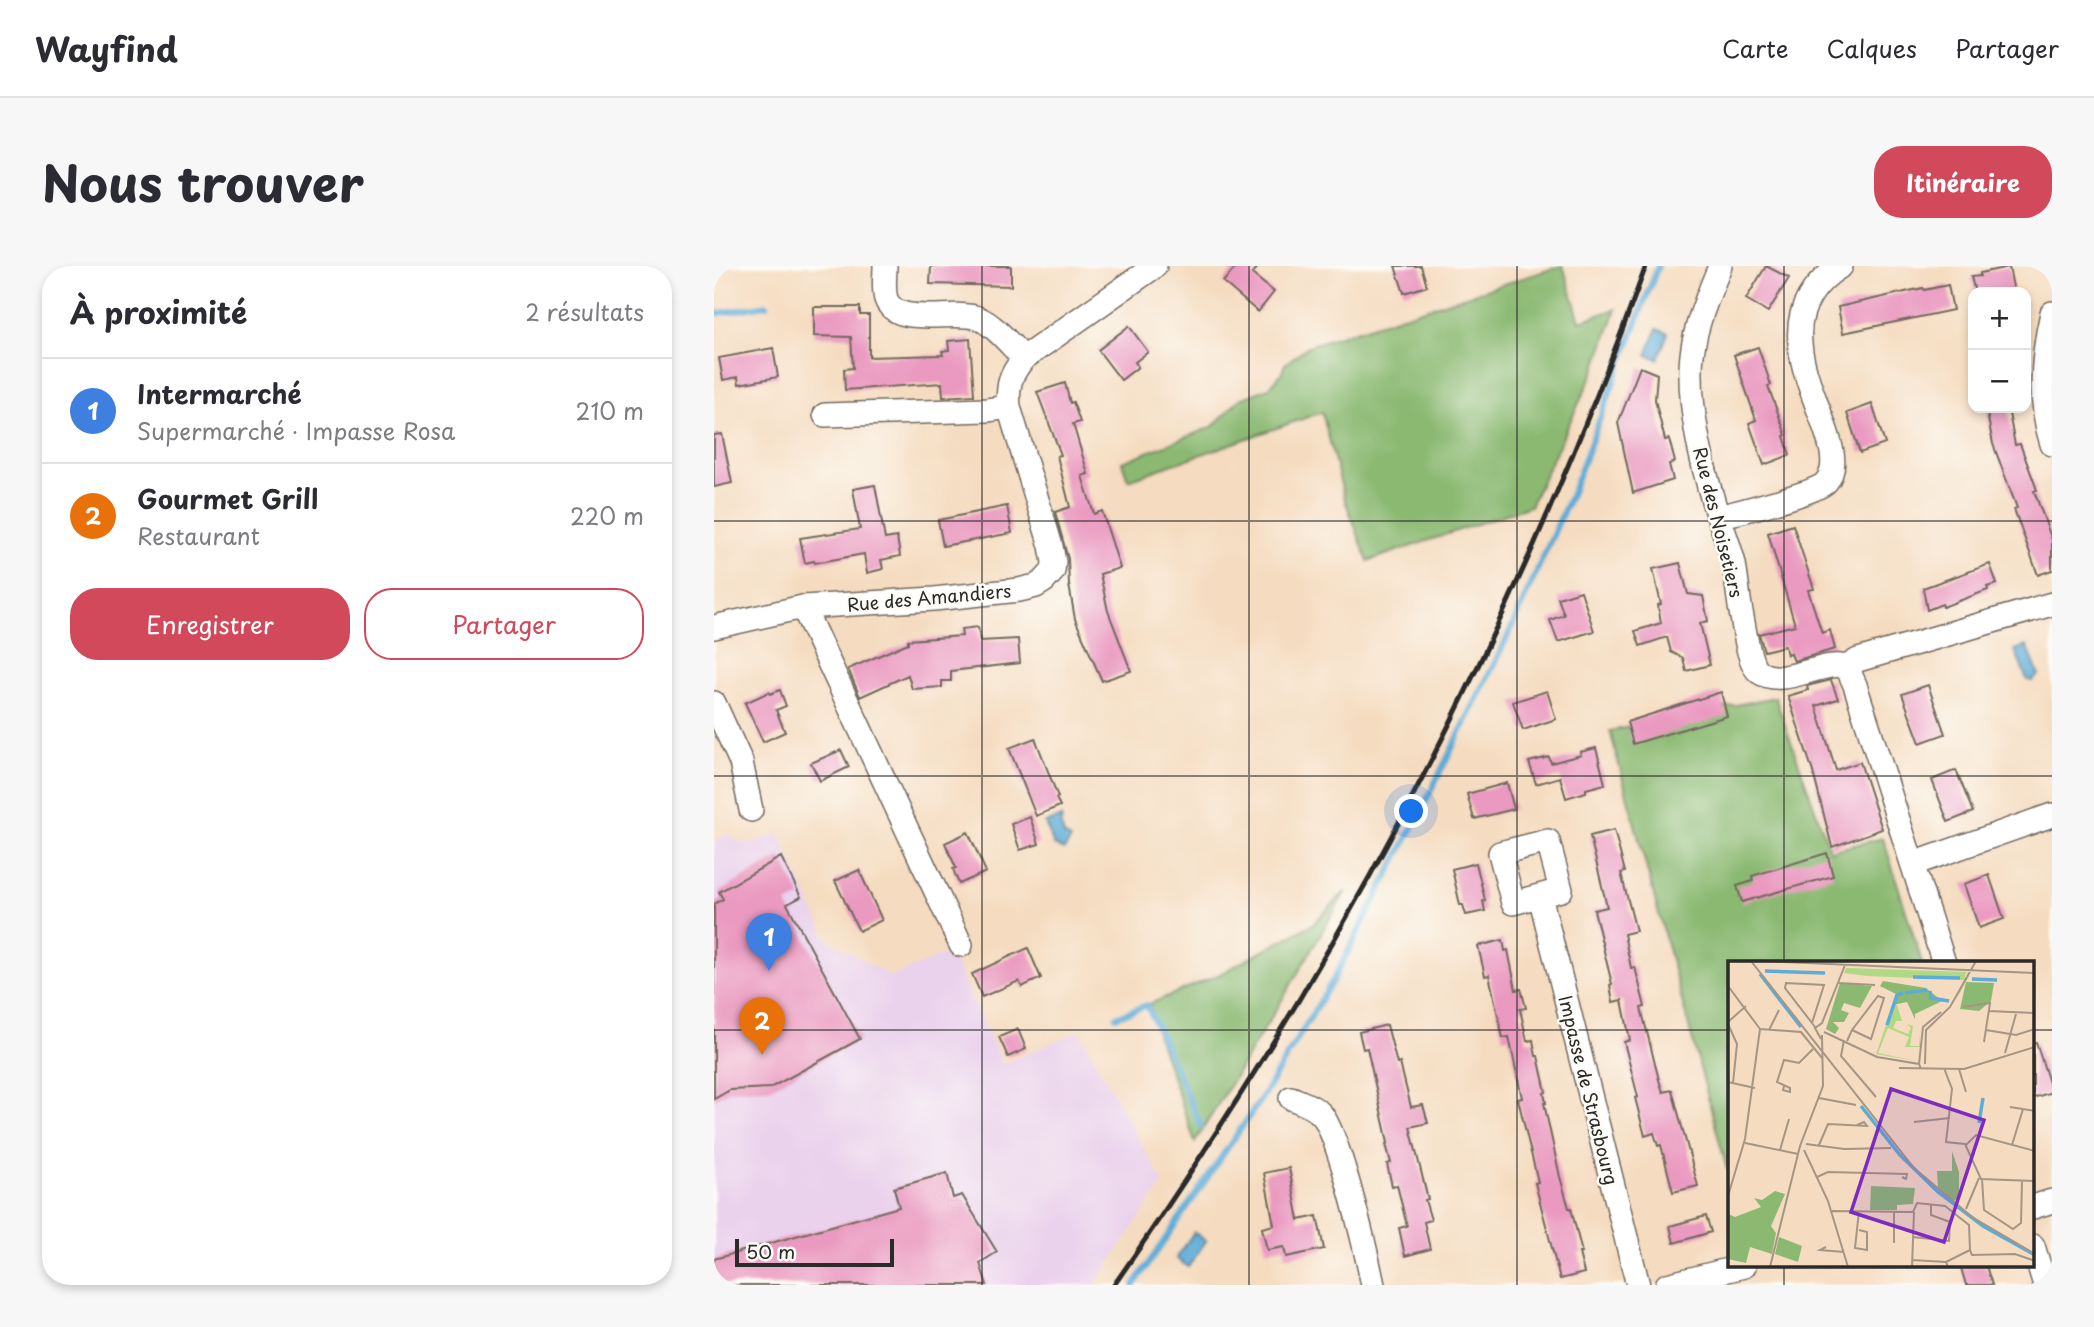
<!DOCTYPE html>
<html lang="fr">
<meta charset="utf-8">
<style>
body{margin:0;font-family:"Playpen Sans",sans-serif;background:#f7f7f7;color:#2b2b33}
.controls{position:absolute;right:21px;top:21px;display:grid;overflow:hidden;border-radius:14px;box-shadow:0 4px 10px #0003}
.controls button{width:63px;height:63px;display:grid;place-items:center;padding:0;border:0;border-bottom:2px solid #e1e1e2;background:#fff;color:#2b2b33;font:35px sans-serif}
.scale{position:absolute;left:21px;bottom:18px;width:159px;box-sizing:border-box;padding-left:7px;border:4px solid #2b2b2b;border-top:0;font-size:19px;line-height:24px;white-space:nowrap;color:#2b2b2b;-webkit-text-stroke:5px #fdfcf7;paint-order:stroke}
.you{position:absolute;left:698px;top:546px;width:24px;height:24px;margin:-18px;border:5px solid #fff;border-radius:50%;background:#1a73e8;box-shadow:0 0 0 10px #1a73e833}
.badge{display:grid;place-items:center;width:46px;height:46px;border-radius:50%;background:#d1495b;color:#fff;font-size:23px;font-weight:700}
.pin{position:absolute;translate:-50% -58px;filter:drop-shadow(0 2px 4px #0008)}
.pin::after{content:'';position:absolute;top:37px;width:24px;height:21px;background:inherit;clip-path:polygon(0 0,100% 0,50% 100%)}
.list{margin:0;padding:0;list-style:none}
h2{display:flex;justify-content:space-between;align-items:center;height:91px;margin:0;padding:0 28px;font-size:30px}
h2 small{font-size:23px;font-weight:400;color:#7c7c81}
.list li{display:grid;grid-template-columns:46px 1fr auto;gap:21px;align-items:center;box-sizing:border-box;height:105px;padding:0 28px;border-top:2px solid #e1e1e2}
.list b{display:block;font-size:26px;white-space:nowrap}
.list p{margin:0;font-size:23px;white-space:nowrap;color:#7c7c81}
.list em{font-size:23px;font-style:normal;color:#7c7c81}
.actions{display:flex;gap:14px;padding:21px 28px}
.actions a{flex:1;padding:16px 0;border:2px solid #d1495b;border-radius:28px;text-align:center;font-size:24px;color:#d1495b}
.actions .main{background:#d1495b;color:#fff}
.map{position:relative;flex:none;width:1338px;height:1019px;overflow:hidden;border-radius:28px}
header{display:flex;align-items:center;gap:42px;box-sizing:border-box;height:98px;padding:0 35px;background:#fff;border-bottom:2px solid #e1e1e2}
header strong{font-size:33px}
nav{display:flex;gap:38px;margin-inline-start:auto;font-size:24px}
.intro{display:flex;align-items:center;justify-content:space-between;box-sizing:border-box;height:168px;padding:0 42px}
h1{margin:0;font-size:49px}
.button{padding:18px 32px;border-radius:28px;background:#d1495b;color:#fff;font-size:24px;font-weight:700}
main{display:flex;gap:42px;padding:0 42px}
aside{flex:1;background:#fff;border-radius:28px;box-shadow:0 4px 10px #0003}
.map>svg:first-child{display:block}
.built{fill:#ead1ec}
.forest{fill:#8bb972;stroke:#5b724e;stroke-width:2}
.water{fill:#5dacd7;stroke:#446c81;stroke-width:2}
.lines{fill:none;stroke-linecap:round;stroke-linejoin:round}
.stream{stroke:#5dacd7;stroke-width:6}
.building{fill:#ea99c0}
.street-casing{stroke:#72695f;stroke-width:26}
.street{stroke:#fff;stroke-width:23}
.rail{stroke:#2b2b2b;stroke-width:5}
.grid{fill:none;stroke:#2b2b2b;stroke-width:2;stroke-opacity:0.55}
.labels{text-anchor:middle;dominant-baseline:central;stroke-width:5;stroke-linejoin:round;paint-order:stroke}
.street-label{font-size:18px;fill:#2b2b2b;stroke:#fdfcf7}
.inset-river{fill:none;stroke:#5dacd7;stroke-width:3.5}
.inset-road{fill:none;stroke:#a49584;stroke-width:2}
.view{fill:#7b2cbf;fill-opacity:0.15;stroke:#7b2cbf;stroke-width:3.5}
.inset-edge{fill:none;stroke:#2b2b2b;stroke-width:3.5}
</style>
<header>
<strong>Wayfind</strong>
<nav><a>Carte</a><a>Calques</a><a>Partager</a></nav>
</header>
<div class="intro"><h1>Nous trouver</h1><a class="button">Itinéraire</a></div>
<main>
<aside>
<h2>À proximité<small>2 résultats</small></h2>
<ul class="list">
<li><span class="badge" style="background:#3f7fe0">1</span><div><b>Intermarché</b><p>Supermarché · Impasse Rosa</p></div><em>210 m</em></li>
<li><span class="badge" style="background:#e8710a">2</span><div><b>Gourmet Grill</b><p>Restaurant</p></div><em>220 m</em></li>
</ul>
<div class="actions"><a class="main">Enregistrer</a><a>Partager</a></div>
</aside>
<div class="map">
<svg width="1338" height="1019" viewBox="0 0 1338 1019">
<rect width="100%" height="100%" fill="#fdfcf7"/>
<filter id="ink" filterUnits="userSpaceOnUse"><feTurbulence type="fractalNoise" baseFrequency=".0143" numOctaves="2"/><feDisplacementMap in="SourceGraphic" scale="14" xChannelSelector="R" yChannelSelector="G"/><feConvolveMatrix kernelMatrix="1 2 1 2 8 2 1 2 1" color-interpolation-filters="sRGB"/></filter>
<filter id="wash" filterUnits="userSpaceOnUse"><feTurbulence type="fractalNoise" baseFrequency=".00686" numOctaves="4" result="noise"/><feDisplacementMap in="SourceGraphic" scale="28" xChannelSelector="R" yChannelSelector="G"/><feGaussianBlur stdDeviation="1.57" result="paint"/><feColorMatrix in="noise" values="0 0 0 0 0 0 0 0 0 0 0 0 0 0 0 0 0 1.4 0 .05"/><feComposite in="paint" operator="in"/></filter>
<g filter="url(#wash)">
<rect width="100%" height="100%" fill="#f5dbbf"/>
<path class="built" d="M64,567l49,106 64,38 59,-25 53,112 76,-33 84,152 -68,102h-381v-444l14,-7 11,8 13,1 8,-2z"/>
<path class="forest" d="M847,0h2l17,55 36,-12 -20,58 -66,139 -162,55 -23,-61 -23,-88 -194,68 -6,-18 90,-35 28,-28 29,-11 12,-14 4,-10 23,-18z
M1061,431l55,154 53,-13 39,125h-192v206h-3l-117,-438z
M632,625l-57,97 -94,154 -48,-137 71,-30 95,-51z"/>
<path class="water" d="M943,63l11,4 -10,26 -11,-4z
M1313,380l12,29 -7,6 -5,-1 -12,-30z
M347,551l1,4 -2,2 4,12 7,4 -7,11 -10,-5 -9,-22z
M480,966l12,9 -18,26 -12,-9z"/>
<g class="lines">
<path class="stream" d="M0,48l53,-9
M402,751l31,-12 54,121
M420,1019l127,-186 72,-119 78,-149 95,-191 66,-148 86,-226"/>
</g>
<g id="blocks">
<path class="building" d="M217,0h80v20l-81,-2z
M523,0h22l-7,8 22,18 -16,20 -35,-30z
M681,0h26l6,20 -23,7z
M1052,0l23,12 -21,34 -22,-13z
M1295,1l5,25h-39l-4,-15 9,-1v-3z
M1234,19l5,25 -110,23 -5,-26 85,-19 1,2z
M100,41h46v8h9v42l74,-2 -1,-4 7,-1 -1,-9 22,-2 4,56 -31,2 -1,-14 -97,7 -1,-21 9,-1 -2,-31 -37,-1z
M415,60l19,26 -13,10 3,5 -17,13 -23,-30z
M1044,81l13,38 -3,1 18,49 -2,1 6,19 -26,10 -15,-42 7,-3 -22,-65z
M59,82l5,29 -39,7 -1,-7 -15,3 -4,-22z
M926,101l17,7 -2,26 10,40 4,-1 6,23 -6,2 4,16 -40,13 -15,-70z
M351,117l5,20 3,-1 7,20 -7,2 15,50 -6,2 12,38 8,-3 18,57 -20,6 8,37 23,60 -29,10 -27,-62 -6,-34 -1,-26 -13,-47 15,-5 -13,-51 4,-1 -24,-63z
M1158,138l13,40 -25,9 -13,-40z
M1272,142h22l7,37 5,-1 17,46 -3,1 18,49v30l-14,5 -24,-66 3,-1 -24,-64z
M8,168l10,49 -18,4v-52z
M161,219l10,54 12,-2 3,19 -19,4 2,9 -16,4 -3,-19 -49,9 -1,-2 -9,2 -5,-25 60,-9 -7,-40z
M293,240l5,27 -69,13 -5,-26z
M1079,259l21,64 -6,1 14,43 8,-3 5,19 -41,12 -3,-7 -4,1 -2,-9 -21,5 -5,-17 36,-9 -27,-92z
M966,297l8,31 15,2 5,25 -8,2 10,42 -24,6 -3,-13 -12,-6 -4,-15 -27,9 -5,-15 26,-8 -3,-18 3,-1 -8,-35z
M1276,298l7,20 -10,3 1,3 -45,17 -1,-3 -15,6 -4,-22z
M867,325l13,40 -36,11 -8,-22 14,-5 -6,-17z
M264,361l2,14 38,-2 2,24 -69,8v10h-9v6l-30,2 -4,-14 -48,22 -12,-28 60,-26v-3l54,-4 -1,-7z
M1117,414l7,19 -22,7 20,64 24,-8 22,67 -50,18 -19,-75 -25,-76 20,-6 -1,-4z
M1214,419l17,49 -25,9 -18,-49z
M66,424l6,16 -10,4 9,22 -22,10 -18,-39 24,-11 1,2z
M833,425l9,28 -33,11 -10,-28z
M1007,426l6,24 -94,28 -6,-22z
M321,472l23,59 -2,1 4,8 -24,10 -27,-68z
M882,482l9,36 -19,5v3l-20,6 -6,-21 -24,7 -7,-22 20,-5 2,6 30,-8 -1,-3z
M127,484l8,17 -29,14 -9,-18z
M1242,504l17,42 -25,10 -16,-42z
M793,517l7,26 -40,10 -7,-25z
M316,551l9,27 -19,6 -9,-26z
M900,564l11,42 -4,1 15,58 -12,3 7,34 4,-1 10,40 -4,1 18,72 4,12 9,-2 26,96 -25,6 -12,-47 -3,1 -4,-13 -9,3 -10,-38 3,-1 -14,-55 6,-2 -8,-40 -9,2 -3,-17 2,-1 -18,-74 13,-3 -17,-71z
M254,566l18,40 -27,12 -6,-15 3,-1 -11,-25z
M1113,587l6,23 -91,26 -5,-16 16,-5 -1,-5z
M67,591l20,40 -14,7 73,135 -90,49 -40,2 -16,9v-195l9,-5 -4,-7z
M762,597l9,37 -2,1 2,10 -19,4 -3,-10h-3l-8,-36z
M145,604l23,50 -23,11 -24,-50z
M1275,609l15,44 -25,9 -15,-44z
M789,674l2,11 3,-1 8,40 5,-1 5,19 -6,1 7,32 6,-1 3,16h2l8,36 -2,1 2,10h-2l16,74 9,31h2l11,45h-3l5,20 -24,6 -25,-96 3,-1 -20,-83 4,-1 -13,-61 -6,1 -14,-63 -4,1 -7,-30z
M314,682l13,30 -19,9 -3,-6 -37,16 -10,-23z
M673,759l10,39 3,-1 11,44 12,-2 5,18 -18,4 18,72 -3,1 6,20 -7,2 6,27 -25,7 -6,-28 8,-2 -10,-41 -5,1 -5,-22 4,-1 -5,-19 2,-1 -21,-95 -4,1 -4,-17z
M304,763l8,20 -18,8 -9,-20z
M1322,776l16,50 -19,6v-55z
M575,902l10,52 18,-4 7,33 -38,8 -2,-10 -17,3 -5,-22 12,-3 -10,-52z
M233,907l6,25 9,-3 35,57 -17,11 7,22h-273v-26l185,-52 -5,-19z
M992,950l5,16 -37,11 -4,-17z
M1256,1000h16l6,19h-26l-5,-17z"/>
</g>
</g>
<g filter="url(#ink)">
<use href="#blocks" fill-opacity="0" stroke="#72695f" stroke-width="2"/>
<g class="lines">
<defs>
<path id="street" d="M171,0c0,10 -2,23 1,33 10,29 69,10 92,19 17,7 32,27 46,40
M1006,0c-13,33 -28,65 -29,102 -1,45 10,93 23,136 7,20 15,40 20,60 3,16 4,32 7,48 3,13 7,52 18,60 25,17 63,-13 88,-5l8,18 89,278
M1338,47c-10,43 -14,88 0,131
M111,149l162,-5 22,-3
M1005,251c18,-5 98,-24 107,-35 36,-40 -87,-153 15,-216
M89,341l158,338
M0,361l89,-20 131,-8 85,-9 17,-4 8,-5 9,-10 1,-9 -3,-16 -42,-139c-2,-22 1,-32 15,-49l131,-92
M1133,401l11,-7 194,-56
M0,437l27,59 10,48
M834,575l13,49 -48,13 -13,-50z
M1199,598l139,-49
M826,630l98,389
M577,832c9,4 22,8 29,15 18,15 47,143 53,172
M1319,941l19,-6
M1319,980l12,39
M953,1019l77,-19"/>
</defs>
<use href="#street" class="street-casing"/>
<use href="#street" class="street"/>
<path class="rail" d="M400,1019c65,-94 127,-189 186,-287 138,-232 254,-478 346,-732"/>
</g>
</g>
<path class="grid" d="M268,0v1019M535,0v1019M803,0v1019M1070,0v697M0,255h1338M0,510h1338M0,764h1016M1319,764h19M1070,1000v19"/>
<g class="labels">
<g class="street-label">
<text transform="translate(1005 256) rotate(76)">Rue des Noisetiers</text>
<text transform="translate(215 331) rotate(-5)">Rue des Amandiers</text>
<text transform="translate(875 824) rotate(76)">Impasse de Strasbourg</text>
</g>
</g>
<g transform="translate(1014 695)">
<rect width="306" height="306" fill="#f5dbbf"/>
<path d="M118,7l121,4 -3,6 5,-2 -13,24 8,-20 -97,-4 -23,-3zM165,44h4l5,16h-6l-3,7 15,6 3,-6 -4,-4 6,2 -3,20h9l1,-13v14h-15l4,-10 -21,-9 -10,25 38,8 -40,-7z" fill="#afd985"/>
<path d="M155,20l43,7 16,13 -27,13v5l-8,-17 -14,3 3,-11 -16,-8zM238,21l28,1 -3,18 -12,10 -19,-2zM112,22l32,3 -12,22 -16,-5 -3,7 8,3 -5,9h-11l6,6 -4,6 -9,-5zM224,190l7,21v26l-6,3 -15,-14 -1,-16h15zM143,225l44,2 -2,16 -16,1v5h-27zM47,230l10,3 -14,32 5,7 -4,21 -22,-7 -4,16 -18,-4v-45l7,3 26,-10 -7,-9 8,2zM51,276l23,9 -4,16 -23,-8z" fill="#8bb972"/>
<path class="inset-river" d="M37,10l60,2M32,13l41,53M185,16l47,1M244,18l25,1M202,30l1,7 18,3M177,32l22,-3M159,64l10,-30 6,-2M133,145l39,49 38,37 45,34 52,29M251,162l4,-25"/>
<path class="inset-road" d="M23,0l163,207 58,49 63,37M34,0l273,12M111,22l36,2M0,25l32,43M235,46l27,-4 -6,39M261,50l46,2M0,61l18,-16M84,62l12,-38 -38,-2 -1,5 27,35 3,4M0,63l9,20 -4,39M32,68l41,3 21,26M41,69l10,-20M258,69l30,5 19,-6M96,71l53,25 42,7 2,5M93,78l-6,-11 7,-5 23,-58M116,79l-3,16 35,41M119,80l5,-11 26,-34 6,2 -13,41 -19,-9M277,92l11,-39M191,103l4,-37 18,-15M197,103l1,-34 24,-23 26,-46M171,107l65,1 71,-22M216,107l8,21 -6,53 19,2 16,35 54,2M231,108l7,23M0,121l27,6M56,125l-1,4 7,2v-4l-13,-6 7,-22 15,3 14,-14M91,137l37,7M282,146l25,4M186,161l36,-4M17,182l53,11M78,183l38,5 47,-1M91,184l9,-21 39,2 -3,-4 -7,3M238,184l10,-10 59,16M284,184l11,-36M52,189l9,-31M76,189l24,51 20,66M89,216l11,-5 79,2 -1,5 -4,-2M254,218l2,31 29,19 8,-6 1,-43M0,235l17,-57 15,-110M238,248l13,-31M104,250l81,1 4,-9 28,3 24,19 1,25M131,250l-4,37 12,2v-18l-8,-2M166,251v31M185,276l36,4 1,-19 -19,-7v-11M98,286l-6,3 24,2M242,289l2,5 43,-1 20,7M184,299l34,2 2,5M218,301l24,-12M42,306l30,-121 23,-60 -1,-51M184,306l2,-55"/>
<path class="view" d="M163,128l93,31 -40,122 -93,-30z"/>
<rect width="306" height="306" class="inset-edge"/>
</g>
</svg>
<div class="controls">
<button>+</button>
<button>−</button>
</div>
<div class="scale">50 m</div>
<div class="you"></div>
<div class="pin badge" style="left:55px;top:705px;background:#3f7fe0">1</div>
<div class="pin badge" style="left:48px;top:789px;background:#e8710a">2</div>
</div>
</main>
